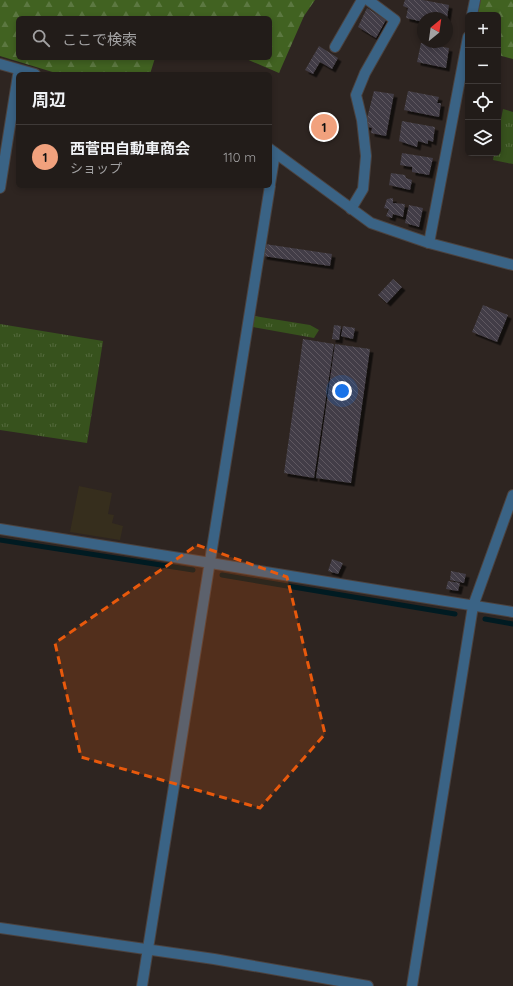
<!DOCTYPE html>
<html lang="ja">
<meta charset="utf-8">
<style>
body{margin:0;font-family:Quicksand,"Noto Sans JP",sans-serif;background:#2a2522;color:#f1f3f6}
.controls{position:absolute;right:12px;top:12px;display:grid;overflow:hidden;border-radius:6px;box-shadow:0 2px 6px #0003}
.controls button{width:36px;height:36px;display:grid;place-items:center;padding:0;border:0;border-bottom:1px solid #3f3a38;background:#221c19;color:#f1f3f6;font:20px sans-serif}
.compass{position:absolute;left:417px;top:12px;width:36px;height:36px;border-radius:50%;background:#221c19;box-shadow:0 2px 6px #0003;rotate:29deg}
.you{position:absolute;left:342px;top:391px;width:14px;height:14px;margin:-10px;border:3px solid #fff;border-radius:50%;background:#1a73e8;box-shadow:0 0 0 6px #1a73e833}
.badge{display:grid;place-items:center;width:26px;height:26px;border-radius:50%;background:#f1a17d;color:#111;font-size:13px;font-weight:700}
.pin{position:absolute;translate:-50% -50%;border:2px solid #fff;box-shadow:0 1px 4px #0006}
.list{margin:0;padding:0;list-style:none}
h2{display:flex;justify-content:space-between;align-items:center;height:52px;margin:0;padding:0 16px;font-size:17px}
h2 small{font-size:13px;font-weight:400;color:#a2a1a2}
.list li{display:grid;grid-template-columns:26px 1fr auto;gap:12px;align-items:center;box-sizing:border-box;height:64px;padding:0 16px;border-top:1px solid #3f3a38}
.list b{display:block;font-size:15px;white-space:nowrap}
.list p{margin:0;font-size:13px;white-space:nowrap;color:#a2a1a2}
.list em{font-size:13px;font-style:normal;color:#a2a1a2}
.icon{flex:none;width:22px;height:22px;fill:none;stroke:currentColor;stroke-width:2;stroke-linecap:round;stroke-linejoin:round}
.map{position:relative;flex:none;width:513px;height:986px;overflow:hidden}
.search{position:absolute;background:#221c19;box-shadow:0 2px 6px #0003;left:16px;top:16px;width:256px;height:44px;display:flex;align-items:center;gap:10px;box-sizing:border-box;padding:0 14px;border-radius:6px;color:#a2a1a2;font-size:15px}
.panel{position:absolute;background:#221c19;box-shadow:0 2px 6px #0003;left:16px;top:72px;width:256px;height:116px;border-radius:6px}
.map>svg:first-child{display:block}
.industrial{fill:#362e1d}
.grass{fill:url(#grass-tufts)}
.forest{fill:url(#forest-firs)}
.lines{fill:none;stroke-linecap:round;stroke-linejoin:round}
.stream{stroke:#001b22;stroke-width:5}
.building{fill:url(#building-back-hatch);filter:url(#shadow)}
.service-casing{stroke:#4b423f;stroke-width:12}
.minor-casing{stroke:#4b423f;stroke-width:12}
.tertiary-casing{stroke:#4b423f;stroke-width:12}
.service{stroke:#3a6385;stroke-width:10}
.minor{stroke:#3a6385;stroke-width:10}
.tertiary{stroke:#3a6385;stroke-width:10}
.marked{fill:#e8590c;fill-opacity:0.2;stroke:#e8590c;stroke-width:3;stroke-dasharray:8 5;stroke-linejoin:round}
</style>
<div class="map">
<svg width="513" height="986" viewBox="0 0 513 986">
<defs>
<pattern id="grass-tufts" width="24" height="20" patternUnits="userSpaceOnUse"><rect width="24" height="20" fill="#37521d"/><path d="M3 7l-1-3M5 7V3M7 7l1-3M15 17l-1-3M17 17v-4M19 17l1-3" fill="none" stroke="#546a3d"/></pattern>
<pattern id="forest-firs" width="22" height="20" patternUnits="userSpaceOnUse"><rect width="22" height="20" fill="#416221"/><path d="M5 1l3.5 6h-7zM16 11l3.5 6h-7z" fill="#5c7841"/></pattern>
<pattern id="building-back-hatch" width="6" height="6" patternUnits="userSpaceOnUse"><rect width="6" height="6" fill="#433e46"/><path d="M-1 5l2 2M0 0l6 6M5-1l2 2" fill="none" stroke="#5e5960"/></pattern>
<filter id="shadow"><feDropShadow dx="3.5" dy="3.5" stdDeviation="0" flood-color="#0009"/></filter>
</defs>
<rect width="100%" height="100%" fill="#2e2521"/>
<path class="industrial" d="M79,486l33,7 -4,21 6,1 -2,8 11,3 -3,14 -50,-8z"/>
<path class="grass" d="M503,109l10,3v52l-20,-4 1,-7h4v-19z
M254,316l56,9 9,5 -5,8 -61,-11z
M0,324l103,17 -16,102 -87,-13z"/>
<path class="forest" d="M0,0h315l-11,16 -25,57 -35,-15h26v-40h-252v40h137l-5,16h-91l-59,-18z
M480,0h33v59l-15,-4v-40h-21z"/>
<g class="lines">
<path class="stream" d="M0,540l193,30
M222,575l233,39
M485,619l28,5"/>
</g>
<path class="building" d="M405,0h18l26,5 -2,13h-24v4l-17,-4 2,-10 -5,-2z
M367,8l19,12 -10,18 -18,-11z
M421,43l28,5 -3,20 -29,-6z
M319,46l19,12 -6,11 -12,-7 -7,12 -8,-4z
M374,91l20,3 -8,42 -15,-3 1,-5 -7,-2z
M408,91l31,6 -2,6h4l-2,14 -35,-7z
M402,121l33,6 -2,15 -5,-2v4l-10,-3 -1,6 -18,-6z
M402,153l31,5 -4,17 -17,-3v-5l-12,-2z
M391,173l14,2 1,3 6,2 -2,10 -21,-5z
M393,198v5l12,1 -2,13 -10,-3 -1,4 -6,-2 3,-7 -5,-1 3,-9z
M409,205l14,3 -4,19 -14,-4z
M265,244l67,10 -2,12 -67,-10z
M393,279l9,8 -15,16 -9,-8z
M483,305l25,10 -11,27 -25,-10z
M334,325l7,1 -2,14 -7,-1z
M343,326l12,2 -2,11 -12,-3z
M303,339l31,5 -20,134 -30,-5z
M335,344l35,5 -19,134 -35,-5z
M332,559l11,4 -5,11 -10,-3z
M451,571l15,3 -2,9 -14,-3z
M448,581l12,2 -2,8 -12,-2z"/>
<g class="lines">
<defs>
<path id="service" d="M335,47l27,-47
M351,209l12,-20 3,-33 -4,-36 -6,-25 9,-22 30,-53 -27,-20"/>
<path id="minor" d="M472,15l3,-15
M270,184l5,-31
M0,188l18,-113
M429,243l39,-206
M0,529l513,83
M0,928l214,31 154,27
M142,986l128,-800
M412,986l61,-380 40,-111"/>
<path id="tertiary" d="M0,64l35,10
M270,149l101,74 58,20 84,22"/>
</defs>
<use href="#service" class="service-casing"/>
<use href="#minor" class="minor-casing"/>
<use href="#tertiary" class="tertiary-casing"/>
<use href="#service" class="service"/>
<use href="#minor" class="minor"/>
<use href="#tertiary" class="tertiary"/>
</g>
<path class="marked" d="M197,545l90,32 38,157 -65,74 -179,-51 -26,-114z"/>
</svg>
<div class="controls">
<button>+</button>
<button>−</button>
<button><svg class="icon" aria-label="locate" viewBox="0 0 24 24"><circle cx="12" cy="12" r="6"/><path d="M12 2v4M12 18v4M2 12h4M18 12h4"/></svg></button>
<button><svg class="icon" aria-label="layers" viewBox="0 0 24 24"><path d="M12 4l9 5-9 5-9-5zM3 14l9 5 9-5"/></svg></button>
</div>
<svg class="compass" viewBox="-18 -18 36 36"><path d="M0-13l5 13h-10z" fill="#e53935"/><path d="M0 13l5-13h-10z" fill="#a2a1a2"/></svg>
<div class="you"></div>
<div class="pin badge" style="left:324px;top:127px">1</div>
<div class="search"><svg class="icon" aria-label="search" viewBox="0 0 24 24"><circle cx="10" cy="10" r="6"/><path d="M15 15l6 6"/></svg>ここで検索</div>
<section class="panel">
<h2>周辺<small></small></h2>
<ul class="list">
<li><span class="badge">1</span><div><b>西菅田自動車商会</b><p>ショップ</p></div><em>110 m</em></li>
</ul>
</section>
</div>
